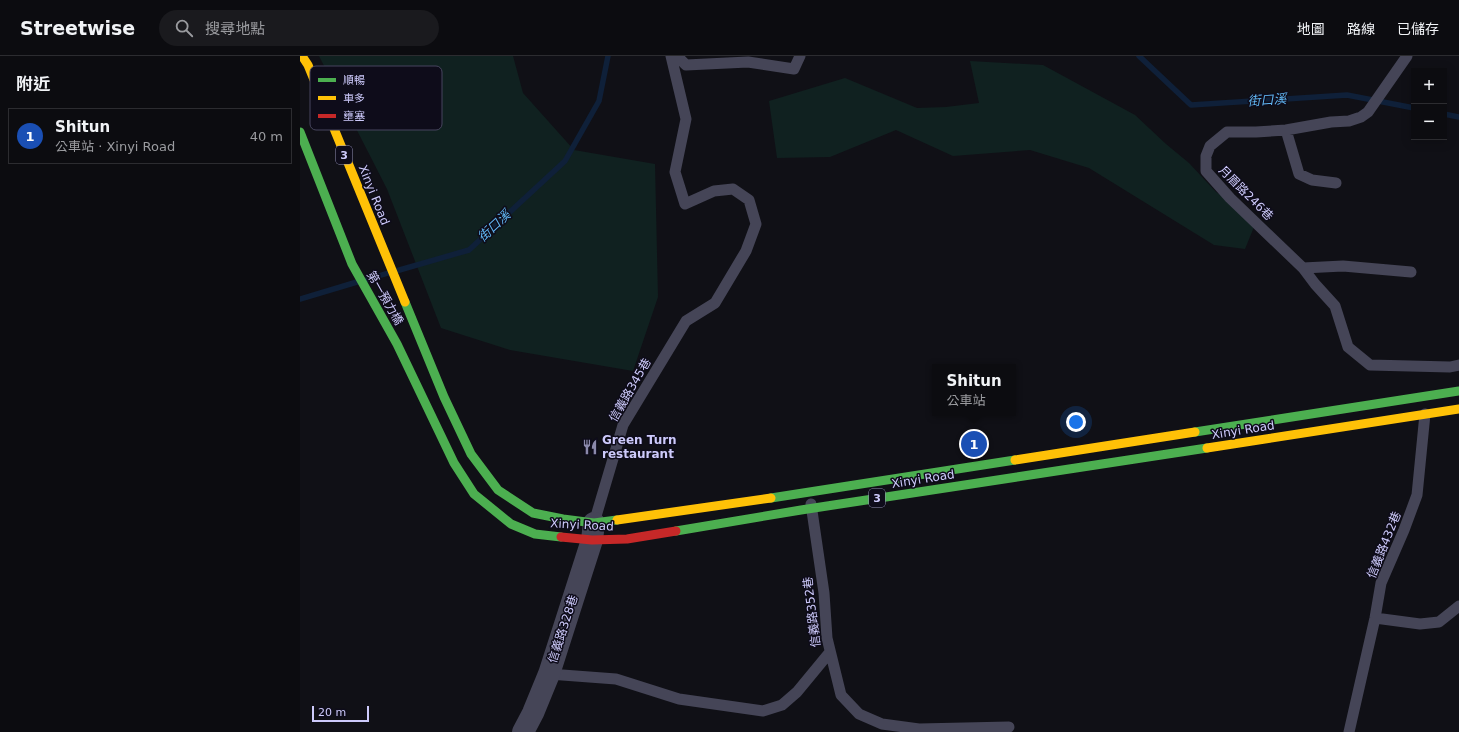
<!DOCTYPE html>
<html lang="zh-TW">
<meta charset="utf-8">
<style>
body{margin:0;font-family:"DejaVu Sans","Noto Sans TC",sans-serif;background:#1a1a1e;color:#f1f3f6}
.controls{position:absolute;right:12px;top:12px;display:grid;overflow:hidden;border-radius:0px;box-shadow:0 2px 10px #0003}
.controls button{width:36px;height:36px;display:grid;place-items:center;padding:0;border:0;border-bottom:1px solid #2c2c30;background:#0c0c10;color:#f1f3f6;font:20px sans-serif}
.scale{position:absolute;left:12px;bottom:10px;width:57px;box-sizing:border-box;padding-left:4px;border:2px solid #cdcafb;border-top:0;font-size:11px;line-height:14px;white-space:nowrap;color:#cdcafb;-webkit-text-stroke:3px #0e0c1a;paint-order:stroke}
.you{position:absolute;left:776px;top:366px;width:14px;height:14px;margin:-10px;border:3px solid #fff;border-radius:50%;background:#1a73e8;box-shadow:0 0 0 6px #1a73e833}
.badge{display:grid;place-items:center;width:26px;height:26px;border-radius:50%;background:#8b89ab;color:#fff;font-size:13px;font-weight:700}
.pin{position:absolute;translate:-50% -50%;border:2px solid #fff;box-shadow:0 1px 4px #0006}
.popup{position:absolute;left:632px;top:308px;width:84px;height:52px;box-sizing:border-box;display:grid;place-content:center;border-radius:0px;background:#0c0c10;filter:drop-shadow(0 1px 3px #0005);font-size:13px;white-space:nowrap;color:#9a9b9f}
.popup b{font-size:15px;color:#f1f3f6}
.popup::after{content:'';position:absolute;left:50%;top:100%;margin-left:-8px;border:8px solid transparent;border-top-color:#0c0c10}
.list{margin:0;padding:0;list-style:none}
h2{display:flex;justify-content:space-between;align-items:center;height:52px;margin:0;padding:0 16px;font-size:17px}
h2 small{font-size:13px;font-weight:400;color:#9a9b9f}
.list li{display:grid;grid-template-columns:26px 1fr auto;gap:12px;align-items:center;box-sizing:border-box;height:56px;margin:0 8px 8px;padding:0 8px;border:1px solid #2c2c30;border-radius:0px}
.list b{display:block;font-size:15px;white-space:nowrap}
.list p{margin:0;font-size:13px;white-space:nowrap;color:#9a9b9f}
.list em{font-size:13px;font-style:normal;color:#9a9b9f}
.icon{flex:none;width:22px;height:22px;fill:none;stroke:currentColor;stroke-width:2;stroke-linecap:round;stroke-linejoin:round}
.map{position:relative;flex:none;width:1159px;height:676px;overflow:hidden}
header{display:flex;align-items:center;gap:24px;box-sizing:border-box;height:56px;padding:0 20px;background:#0c0c10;border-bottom:1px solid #2c2c30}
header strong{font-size:19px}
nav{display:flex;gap:22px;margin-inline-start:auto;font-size:14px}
.search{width:280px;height:36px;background:#1a1a1e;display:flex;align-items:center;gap:10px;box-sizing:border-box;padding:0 14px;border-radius:22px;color:#9a9b9f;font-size:15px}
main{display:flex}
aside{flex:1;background:#0c0c10}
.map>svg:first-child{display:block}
.green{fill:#102120}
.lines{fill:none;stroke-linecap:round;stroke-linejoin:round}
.stream{stroke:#0f2039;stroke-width:5.5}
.lane{stroke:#454557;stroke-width:11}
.street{stroke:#454557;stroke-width:22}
.fast{stroke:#4caf50;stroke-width:9}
.slow{stroke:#ffc107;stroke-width:9}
.jam{stroke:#c62828;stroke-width:9}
.labels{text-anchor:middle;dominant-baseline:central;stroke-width:3;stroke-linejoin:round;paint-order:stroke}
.shield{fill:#0e0c1a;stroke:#9491b8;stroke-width:1}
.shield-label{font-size:11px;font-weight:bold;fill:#cdcafb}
.street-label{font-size:12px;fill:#cdcafb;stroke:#0e0c1a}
.poi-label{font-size:12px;font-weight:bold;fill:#cdcafb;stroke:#0e0c1a;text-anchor:start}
.water-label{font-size:13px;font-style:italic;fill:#60b6f2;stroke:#0e0c1a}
.key{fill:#0e0c1a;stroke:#47455e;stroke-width:1}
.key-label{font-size:11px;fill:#cdcafb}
</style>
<header>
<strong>Streetwise</strong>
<div class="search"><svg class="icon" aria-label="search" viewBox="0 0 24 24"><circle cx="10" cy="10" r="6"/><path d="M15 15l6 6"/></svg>搜尋地點</div>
<nav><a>地圖</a><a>路線</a><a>已儲存</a></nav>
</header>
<main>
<aside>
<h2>附近<small></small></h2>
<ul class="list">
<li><span class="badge" style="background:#1a4fb4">1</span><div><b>Shitun</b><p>公車站 · Xinyi Road</p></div><em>40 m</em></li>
</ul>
</aside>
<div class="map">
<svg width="1159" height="676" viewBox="0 0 1159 676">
<rect width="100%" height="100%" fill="#101016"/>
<path class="green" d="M19,0h194l10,37 51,57 81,14 3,133 -25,74 -123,-21 -69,-22 -54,-139z
M670,5l73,4 92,50 31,29 23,19 27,29 25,17 13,18 -9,22 -31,-4 -125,-77 -59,-18 -77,6 -57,-26 -66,27 -53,1 -8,-57 76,-23 72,30 29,-1 33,-4z"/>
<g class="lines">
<path class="stream" d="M839,0l52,49 156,-10 67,13
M1144,58l15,3
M96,215l73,-21 96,-89 34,-60 9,-45
M66,224l22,-7
M0,243l57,-17"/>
<path class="lane" d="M377,0l9,9 62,-3 46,7 6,-13
M1107,0l-39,56 -7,5 -12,4 -18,1 -45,8 -30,2h-29l-17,14 -4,10v15l24,27 73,70 12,16 20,22 13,41 22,18 80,2 9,-2
M986,74l13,44 13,6 24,3
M1003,212l40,-2 68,6
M511,448l13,89 3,45 14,57 18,19 23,10 37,5 90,-2
M294,467l29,-98 63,-104 29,-18 31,-52 10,-27 -7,-24 -16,-11 -19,2 -29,13 -10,-32 11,-53 -15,-63
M1075,562l45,6 19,-2 20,-16
M249,618l67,5 63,20 84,12 19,-6 15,-13 33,-40
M1049,676l26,-114 6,-35 23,-53 13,-35 8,-81"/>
<path class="street" d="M223,676l10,-19 16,-39 43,-134 2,-17"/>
<path class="fast" d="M0,76l52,132 45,80 57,119 20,31 37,30 24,10 26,3
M105,246l39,95 27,57 27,36 35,23 30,6 31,4 23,-3
M895,376l264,-41
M471,442l244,-38
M376,475l125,-21 406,-62"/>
<path class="slow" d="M2,0l6,9 97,237
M907,392l252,-39
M715,404l180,-28
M317,464l154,-22"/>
<path class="jam" d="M261,481l31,3 35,-1 49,-8"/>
</g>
<defs>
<symbol id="restaurant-bare" viewBox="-9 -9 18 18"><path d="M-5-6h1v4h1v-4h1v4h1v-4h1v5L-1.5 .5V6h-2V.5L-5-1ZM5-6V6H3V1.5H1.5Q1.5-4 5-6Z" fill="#8b89ab" stroke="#0e0c1a" stroke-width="2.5" paint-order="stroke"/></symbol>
</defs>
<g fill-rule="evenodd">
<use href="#restaurant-bare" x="279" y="380" width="22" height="22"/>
</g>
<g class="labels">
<g class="shield">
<rect x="36" y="90" width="16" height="18" rx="3"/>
<rect x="569" y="433" width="16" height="18" rx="3"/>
</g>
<g class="shield-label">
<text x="44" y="99">3</text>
<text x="577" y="442">3</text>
</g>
<g class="street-label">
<text transform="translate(946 137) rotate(45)">月眉路246巷</text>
<text transform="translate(74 139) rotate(68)">Xinyi Road</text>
<text transform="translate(85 242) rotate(60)">第一預力橋</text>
<text transform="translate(330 334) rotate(-60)">信義路345巷</text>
<text transform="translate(943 374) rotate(-9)">Xinyi Road</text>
<text transform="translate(623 423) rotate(-9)">Xinyi Road</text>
<text transform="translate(282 469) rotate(3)">Xinyi Road</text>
<text transform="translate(1084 489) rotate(-68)">信義路432巷</text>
<text transform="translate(512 556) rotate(-97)">信義路352巷</text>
<text transform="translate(263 573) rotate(-72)">信義路328巷</text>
</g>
<g class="poi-label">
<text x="302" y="384">Green Turn<tspan x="302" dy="14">restaurant</tspan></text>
</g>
<g class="water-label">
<text transform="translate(967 44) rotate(-4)">街口溪</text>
<text transform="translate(194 170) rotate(-43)">街口溪</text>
</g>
</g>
<rect x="10" y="10" width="132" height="64" rx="6" class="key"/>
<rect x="18" y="22" width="18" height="4" fill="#4caf50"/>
<rect x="18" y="40" width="18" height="4" fill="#ffc107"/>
<rect x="18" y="58" width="18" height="4" fill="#c62828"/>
<g class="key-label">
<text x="43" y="28">順暢</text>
<text x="43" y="46">車多</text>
<text x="43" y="64">壅塞</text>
</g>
</svg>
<div class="controls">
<button>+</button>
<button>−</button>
</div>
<div class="scale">20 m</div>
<div class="you"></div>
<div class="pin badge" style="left:674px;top:388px;background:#1a4fb4">1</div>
<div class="popup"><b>Shitun</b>公車站</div>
</div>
</main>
